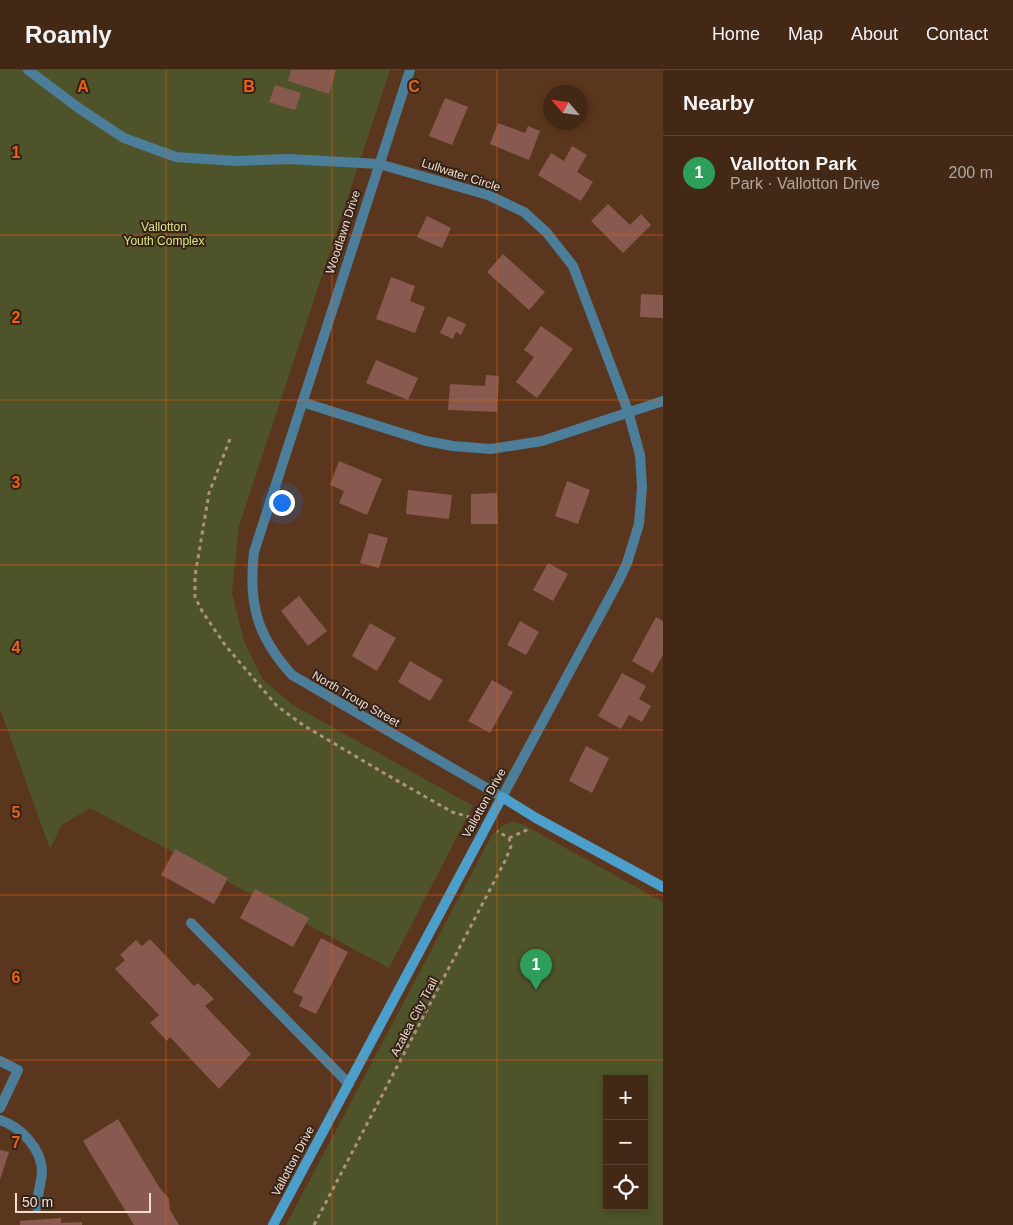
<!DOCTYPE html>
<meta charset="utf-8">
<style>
body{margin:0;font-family:Arial,sans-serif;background:#4e3423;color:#f1f3f6}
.controls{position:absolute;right:15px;bottom:15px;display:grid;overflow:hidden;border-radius:0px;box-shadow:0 2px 8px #0003}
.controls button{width:45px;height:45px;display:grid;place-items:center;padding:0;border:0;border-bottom:1px solid #5c4435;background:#442816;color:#f1f3f6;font:25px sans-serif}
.compass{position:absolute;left:543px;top:15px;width:45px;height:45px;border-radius:50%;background:#442816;box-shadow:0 2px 8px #0003;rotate:298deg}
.scale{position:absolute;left:15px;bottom:12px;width:136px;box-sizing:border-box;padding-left:5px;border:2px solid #f4ddce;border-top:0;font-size:14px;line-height:18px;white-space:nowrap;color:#f4ddce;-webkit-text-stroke:4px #342318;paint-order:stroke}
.you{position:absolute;left:281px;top:432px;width:18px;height:18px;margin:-12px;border:4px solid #fff;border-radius:50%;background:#1a73e8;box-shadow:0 0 0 8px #1a73e833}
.badge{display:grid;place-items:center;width:32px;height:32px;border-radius:50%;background:#6ac3f1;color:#fff;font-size:16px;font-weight:700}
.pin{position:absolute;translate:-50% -41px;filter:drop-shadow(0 1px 2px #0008)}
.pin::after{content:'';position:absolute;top:26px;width:18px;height:15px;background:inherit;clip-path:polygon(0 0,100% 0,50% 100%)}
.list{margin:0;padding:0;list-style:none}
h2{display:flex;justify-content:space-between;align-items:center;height:65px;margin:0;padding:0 20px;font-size:21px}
h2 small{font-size:16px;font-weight:400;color:#afa6a1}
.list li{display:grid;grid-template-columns:32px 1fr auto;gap:15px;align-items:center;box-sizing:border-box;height:75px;padding:0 20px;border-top:1px solid #5c4435}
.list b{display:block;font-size:19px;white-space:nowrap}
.list p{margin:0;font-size:16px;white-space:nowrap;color:#afa6a1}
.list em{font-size:16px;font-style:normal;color:#afa6a1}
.icon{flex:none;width:28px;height:28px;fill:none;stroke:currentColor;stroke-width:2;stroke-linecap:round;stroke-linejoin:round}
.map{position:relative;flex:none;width:663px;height:1155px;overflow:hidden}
header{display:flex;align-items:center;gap:30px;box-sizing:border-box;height:70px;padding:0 25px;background:#442816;border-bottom:1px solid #5c4435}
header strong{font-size:24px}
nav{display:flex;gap:28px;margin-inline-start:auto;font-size:18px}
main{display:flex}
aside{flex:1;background:#442816}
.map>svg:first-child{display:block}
.green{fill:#4f5329;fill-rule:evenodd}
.building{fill:#88594e}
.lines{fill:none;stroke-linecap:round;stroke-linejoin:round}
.path{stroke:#ae917e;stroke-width:3;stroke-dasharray:4 4;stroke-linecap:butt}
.lane{stroke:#4c7e99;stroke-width:10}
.street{stroke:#4c7e99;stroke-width:10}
.secondary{stroke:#4b9fca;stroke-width:10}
.grid{fill:none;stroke:#e96016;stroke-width:1;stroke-opacity:0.55}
.labels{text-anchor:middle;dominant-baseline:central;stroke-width:4;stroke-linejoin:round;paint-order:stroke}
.street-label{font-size:12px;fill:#f4ddce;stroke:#342318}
.park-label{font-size:12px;fill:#dee787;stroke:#342318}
.grid-label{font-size:16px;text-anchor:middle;font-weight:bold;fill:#e96016;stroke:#342318;stroke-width:4;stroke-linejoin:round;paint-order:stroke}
</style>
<header>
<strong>Roamly</strong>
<nav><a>Home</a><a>Map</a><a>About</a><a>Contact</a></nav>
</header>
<main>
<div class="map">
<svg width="663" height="1155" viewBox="0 0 663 1155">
<rect width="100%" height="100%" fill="#5b361e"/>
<path class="green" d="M0,0h390l-151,456 -7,67 12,48 19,39 30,25 180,101 -84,162 -299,-160 -28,17 -12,24 -50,-140z
M513,752l9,2 141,78v323h-377l206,-390 12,-10zM607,1009h37v127h-37z"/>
<path class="building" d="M291,0h45l-7,24 -41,-13z
M275,15l26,8 -6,17 -26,-8z
M445,28l23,9 -16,38 -23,-9z
M498,53l27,10 3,-7 12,5 -11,29 -39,-16z
M572,76l15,9 -10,17 16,10 -12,19 -43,-26 13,-22 13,8z
M608,134l22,21 11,-11 10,11 -28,28 -32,-32z
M427,146l24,12 -9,20 -25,-11z
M503,184l42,38 -16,18 -42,-38z
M391,207l24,9 -5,15 15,6 -10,26 -39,-14z
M641,224l22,1v23l-23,-1z
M448,246l18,8 -5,11 -5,-3 -3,7 -13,-6z
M541,256l32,23 -36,49 -21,-16 18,-25 -10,-7z
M376,290l42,18 -10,22 -42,-17z
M486,305l13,1 -2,36 -49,-2 2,-26 35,2z
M339,391l43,18 -15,36 -28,-12 5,-12 -14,-6z
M567,411l23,9 -12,34 -23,-8z
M408,420l44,5 -3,24 -43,-5z
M497,423l1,31h-27v-30z
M369,463l19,5 -9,30 -19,-5z
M548,493l20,11 -15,27 -20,-11z
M299,526l28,35 -19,15 -27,-35z
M656,547l7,4v34l-10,18 -21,-12z
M520,551l19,11 -13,23 -19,-10z
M370,553l26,15 -19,33 -25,-15z
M410,591l33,19 -13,21 -32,-19z
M622,603l24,13 -7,13 12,7 -9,16 -13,-7 -8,14 -23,-13z
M492,610l21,12 -23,41 -22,-12z
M586,676l23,12 -17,35 -23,-12z
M175,779l53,29 -14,26 -53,-29z
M255,819l54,29 -16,29 -53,-29z
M321,868l27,14 -32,62 -17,-8 4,-9 -10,-5z
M150,869l44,47 4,-3 16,16 -9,7 46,48 -32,35 -49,-52 -3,4 -17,-18 9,-8 -44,-46 10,-9 -5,-5 16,-15 6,6z
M118,1049l41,68 10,12 1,11 9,15h-45l-51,-84z
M0,1080l9,2 -9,28z
M61,1148v5l21,-1v3h-62v-4z"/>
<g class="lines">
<path class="path" d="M230,369l-21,54 -14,83v21l7,14 23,34 52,61 26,19 79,47 70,40 24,7
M509,768l20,-9
M314,1155l192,-366 5,-13 -2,-8 -12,-7"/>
<path class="lane" d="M191,853l158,161
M0,991l18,9 -18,38
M0,1050c21,7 42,29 42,52 -1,12 -5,23 -5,35"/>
<path class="street" d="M28,0l52,39 44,29 52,19 60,4 53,-2 90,5 109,31 36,17 23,21 26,33 55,145 12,44 2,32 -3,37 -12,39 -9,19 -116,215 -210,-122c-35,-39 -44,-71 -38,-123 52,-160 103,-321 156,-482
M302,332l124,39 27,5 38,3 51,-8 121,-40"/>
<path class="secondary" d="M273,1155l229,-428 34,21 127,69"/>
</g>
<path class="grid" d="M166,0v1155M332,0v1155M497,0v1155M0,165h663M0,330h663M0,495h663M0,660h663M0,825h663M0,990h663"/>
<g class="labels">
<g class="street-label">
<text transform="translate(461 105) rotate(18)">Lullwater Circle</text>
<text transform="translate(343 162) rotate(-72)">Woodlawn Drive</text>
<text transform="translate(356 629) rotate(30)">North Troup Street</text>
<text transform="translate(484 733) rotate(-61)">Vallotton Drive</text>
<text transform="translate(414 947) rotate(-62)">Azalea City Trail</text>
<text transform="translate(293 1091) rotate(-62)">Vallotton Drive</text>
</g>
<g class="park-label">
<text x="164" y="157">Vallotton<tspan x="164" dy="14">Youth Complex</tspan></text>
</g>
</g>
<g class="grid-label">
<text x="83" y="22">A</text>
<text x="249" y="22">B</text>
<text x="414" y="22">C</text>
<text x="16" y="88">1</text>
<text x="16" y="253">2</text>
<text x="16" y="418">3</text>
<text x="16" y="583">4</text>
<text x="16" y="748">5</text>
<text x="16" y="913">6</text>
<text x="16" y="1078">7</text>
</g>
</svg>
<div class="controls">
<button>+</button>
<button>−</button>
<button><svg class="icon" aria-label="locate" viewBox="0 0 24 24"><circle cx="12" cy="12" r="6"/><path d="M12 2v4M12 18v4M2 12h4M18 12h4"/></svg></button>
</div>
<svg class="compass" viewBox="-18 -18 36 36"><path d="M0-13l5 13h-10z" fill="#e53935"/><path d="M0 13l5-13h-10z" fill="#afa6a1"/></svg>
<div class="scale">50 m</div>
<div class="you"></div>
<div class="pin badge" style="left:536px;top:920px;background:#2e9e5b">1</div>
</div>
<aside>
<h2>Nearby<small></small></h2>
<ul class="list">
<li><span class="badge" style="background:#2e9e5b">1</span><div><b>Vallotton Park</b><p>Park · Vallotton Drive</p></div><em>200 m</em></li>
</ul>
</aside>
</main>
